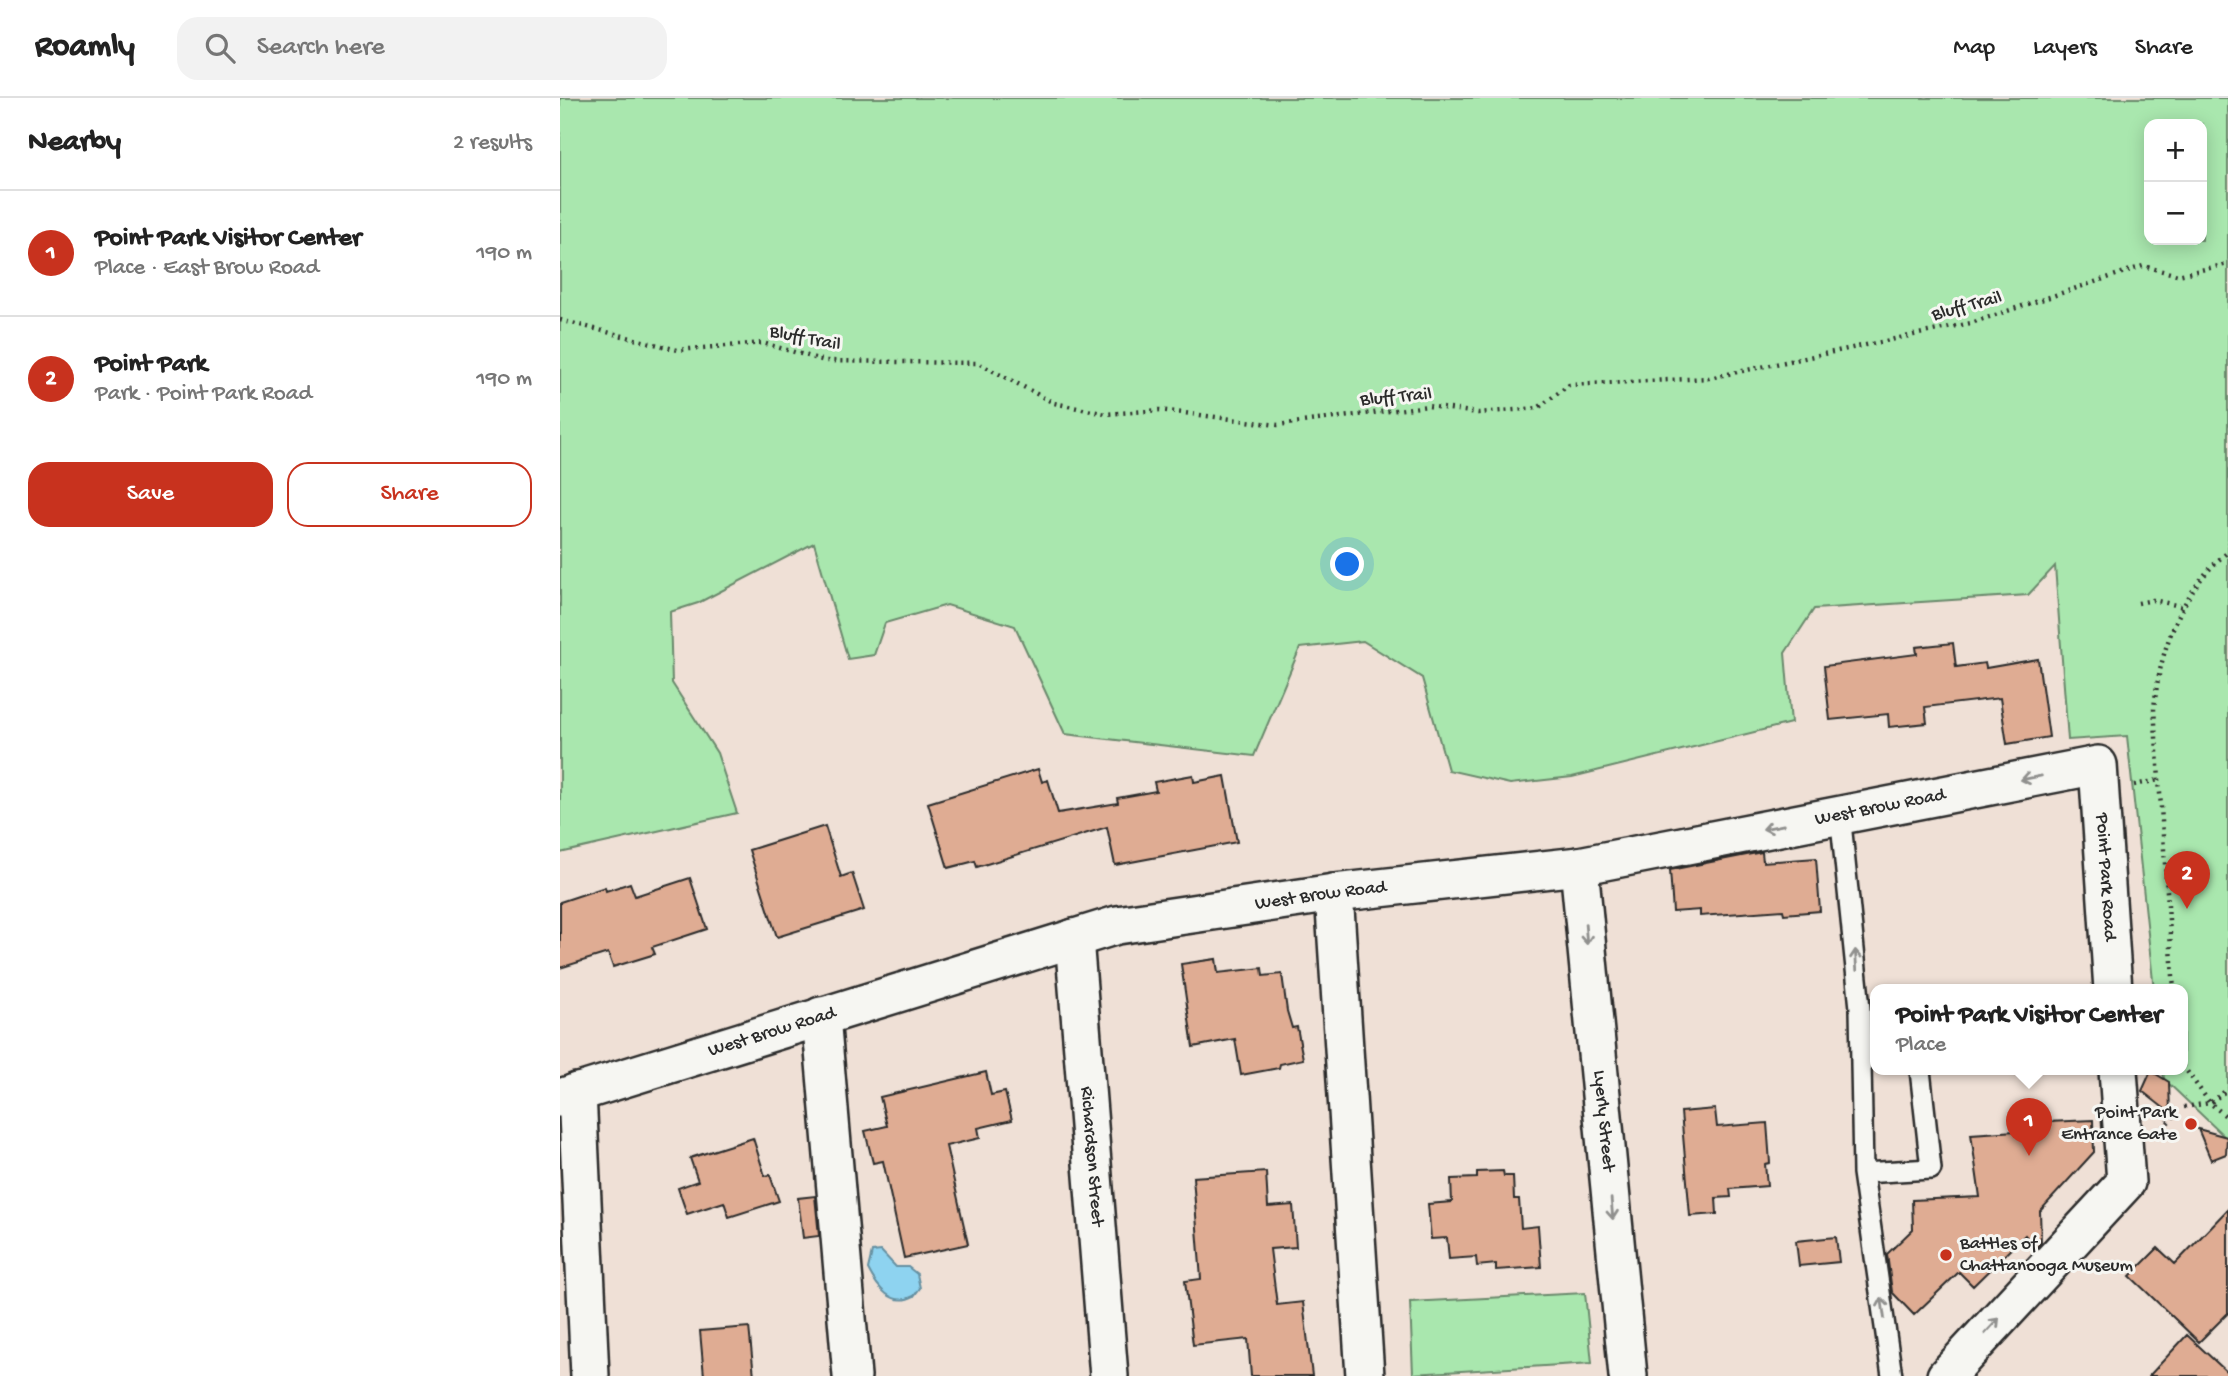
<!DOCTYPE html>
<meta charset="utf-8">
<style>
body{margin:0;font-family:"Gochi Hand",sans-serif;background:#f2f2f2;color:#222}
.controls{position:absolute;right:21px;top:21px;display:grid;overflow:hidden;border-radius:14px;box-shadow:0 4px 18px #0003}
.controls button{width:63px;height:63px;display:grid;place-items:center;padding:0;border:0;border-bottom:2px solid #e0e0e0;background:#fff;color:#222;font:35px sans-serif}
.you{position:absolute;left:788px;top:467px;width:24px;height:24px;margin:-18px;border:5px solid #fff;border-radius:50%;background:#1a73e8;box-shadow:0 0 0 10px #1a73e833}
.badge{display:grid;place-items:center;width:46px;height:46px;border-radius:50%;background:#c8321e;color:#fff;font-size:23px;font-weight:700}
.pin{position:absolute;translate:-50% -58px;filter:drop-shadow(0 2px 4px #0008)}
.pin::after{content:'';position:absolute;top:37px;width:24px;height:21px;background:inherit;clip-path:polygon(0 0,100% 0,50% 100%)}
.popup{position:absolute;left:1310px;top:886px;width:318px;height:91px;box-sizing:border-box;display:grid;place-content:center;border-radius:14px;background:#fff;filter:drop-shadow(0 2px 5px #0005);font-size:23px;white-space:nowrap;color:#767676}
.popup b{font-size:26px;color:#222}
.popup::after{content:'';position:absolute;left:50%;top:100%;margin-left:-14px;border:14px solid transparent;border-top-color:#fff}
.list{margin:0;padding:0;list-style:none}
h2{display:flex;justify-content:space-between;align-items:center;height:91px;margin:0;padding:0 28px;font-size:30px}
h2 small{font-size:23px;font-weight:400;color:#767676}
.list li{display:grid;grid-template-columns:46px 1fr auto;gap:21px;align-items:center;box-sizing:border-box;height:126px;padding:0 28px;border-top:2px solid #e0e0e0}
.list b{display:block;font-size:26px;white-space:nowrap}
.list p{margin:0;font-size:23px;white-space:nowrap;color:#767676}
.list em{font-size:23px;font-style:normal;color:#767676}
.actions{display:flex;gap:14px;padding:21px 28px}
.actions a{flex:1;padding:16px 0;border:2px solid #c8321e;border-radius:21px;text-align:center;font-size:24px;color:#c8321e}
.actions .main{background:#c8321e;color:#fff}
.icon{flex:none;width:38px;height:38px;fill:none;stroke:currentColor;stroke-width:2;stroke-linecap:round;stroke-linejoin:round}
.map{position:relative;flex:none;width:1668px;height:1278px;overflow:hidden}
header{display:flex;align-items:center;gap:42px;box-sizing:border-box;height:98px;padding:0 35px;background:#fff;border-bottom:2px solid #e0e0e0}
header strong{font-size:33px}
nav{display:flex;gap:38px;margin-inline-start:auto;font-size:24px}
.search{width:490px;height:63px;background:#f2f2f2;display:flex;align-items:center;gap:18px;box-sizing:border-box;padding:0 24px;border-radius:21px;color:#767676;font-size:26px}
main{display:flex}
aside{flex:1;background:#fff}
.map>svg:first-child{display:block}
.green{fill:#a9e7ae;stroke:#6a896c;stroke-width:2;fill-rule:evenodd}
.water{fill:#8ed3f0;stroke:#6690a1;stroke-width:2}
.building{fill:#dfac93;stroke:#2b2b2b;stroke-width:2}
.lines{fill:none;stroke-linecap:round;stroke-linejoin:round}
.service-casing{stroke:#2b2b2b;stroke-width:24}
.minor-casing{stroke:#2b2b2b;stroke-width:42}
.path{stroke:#2b2b2b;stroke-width:4.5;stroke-dasharray:2 5;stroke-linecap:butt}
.service{stroke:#f6f6f2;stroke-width:19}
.minor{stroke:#f6f6f2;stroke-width:37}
.oneway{stroke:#90908e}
.poi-dot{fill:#c8321e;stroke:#f6f6f2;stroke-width:2.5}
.labels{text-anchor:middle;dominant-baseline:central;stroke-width:6;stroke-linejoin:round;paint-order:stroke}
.street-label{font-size:19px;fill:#2b2b2b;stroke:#f6f6f2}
.poi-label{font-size:19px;fill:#2b2b2b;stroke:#f6f6f2;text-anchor:end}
</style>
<header>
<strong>Roamly</strong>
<div class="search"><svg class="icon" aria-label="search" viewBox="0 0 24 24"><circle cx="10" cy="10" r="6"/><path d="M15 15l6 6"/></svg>Search here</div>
<nav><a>Map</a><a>Layers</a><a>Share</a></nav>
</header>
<main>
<aside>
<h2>Nearby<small>2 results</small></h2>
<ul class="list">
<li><span class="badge">1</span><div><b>Point Park Visitor Center</b><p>Place · East Brow Road</p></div><em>190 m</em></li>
<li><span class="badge">2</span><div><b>Point Park</b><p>Park · Point Park Road</p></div><em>190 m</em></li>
</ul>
<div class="actions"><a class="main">Save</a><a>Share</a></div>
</aside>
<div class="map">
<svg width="1668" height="1278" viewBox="0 0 1668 1278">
<rect width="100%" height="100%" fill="#efe0d6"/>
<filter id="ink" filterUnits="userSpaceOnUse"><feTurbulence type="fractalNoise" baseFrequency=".0143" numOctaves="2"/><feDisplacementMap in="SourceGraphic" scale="14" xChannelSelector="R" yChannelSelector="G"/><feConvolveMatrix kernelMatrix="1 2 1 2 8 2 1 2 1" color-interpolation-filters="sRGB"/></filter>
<g filter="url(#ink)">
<path class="green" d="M0,0h1668v1042l-64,-61 -1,-9h20v-80h-29l-27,-254 -59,4 -13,-174 -27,29 -214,14 -29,44 6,70 -219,54 -62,7 -62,-14 -26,-92 -59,-37 -63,7 -46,108 -189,-22 -50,-108 -68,-21 -62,18 -11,32 -26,4 -34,-116 -116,60 -28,9 2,71 45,70 20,60 -177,40zM1589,26h53v116h-53z
M1025,1195l7,70 -179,11 -3,-72z"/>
<path class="water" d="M321,1153l15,16h12l9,7 3,14 -6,8c-22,12 -37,-9 -46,-27l4,-17z"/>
<path class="building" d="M1393,545l3,24 29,-4 1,5 52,-9 11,78 -42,7 -7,-46 -75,9 2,16 -38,4 -1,-13 -58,6 -6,-54 93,-12 -1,-7z
M478,671l4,13 6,-2 10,33 60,-10 -1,-5 39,-7 -2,-9 39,-7 1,7 31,-6 12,66 -122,23 -8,-38 -130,40 -2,-6 -27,7 -20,-65z
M265,728l16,51 11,-4 12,37 -87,27 -28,-87z
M1202,754l1,10 53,-4 4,53 -36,3 -1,-4 -83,6v-6l-27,2 -3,-42z
M130,780l17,51 -55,18 3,7 -42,13 -5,-14 -48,15v-66l45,-15 1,4 24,-8 5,13z
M656,861l2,14 44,-5 1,8 19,-2 5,37 5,17 5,-1 6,32 -23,5 -1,4 -38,7 -6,-36 -42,8 -12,-83z
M1591,973l18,11 1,31 -28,-22z
M426,974l5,23 14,-3 7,28 -34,8 2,10 -34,8 22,98 -64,14 -21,-97 -10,2 -8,-32 22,-5 -7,-29z
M1155,1011l2,18 50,-4 3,40 -5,1 2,22 -37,3 1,8 -15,1 1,16 -27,2 -9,-104z
M1533,1022l1,32 -54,59 1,31 -5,6 -11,-13 -52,51 -14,-14 -45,43 -22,-23 -5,-38 26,-25 -1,-29 68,-3 -9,-63 76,-5v-7z
M1638,1031l29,8 -1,17 -15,6z
M193,1040l12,38 5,-1 9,26 -50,16 -5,-15 -37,12 -9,-26 20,-7 -8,-23z
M943,1073l1,5h9l1,23h5l2,29 17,-2 3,41 -45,3v-6l-19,2 -1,-9 -27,2 -2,-21 -16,1 -3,-35 24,-2 -1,-23 26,-1v-6z
M706,1074l2,35 25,-2 3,42 -26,2 7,56 26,-3 9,74h-61l-3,-37 -55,6 -8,-64 16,-2 -8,-102z
M255,1098l4,40 -16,2 -5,-40z
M1668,1111v104l-29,29 -69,-66 28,-28 17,16z
M1276,1139l3,25 -40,4 -3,-25z
M189,1229l5,49h-50l-4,-45z
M1627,1237l41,38v3h-79z"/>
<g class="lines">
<defs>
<path id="service" d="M1280,715l20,195 3,165 29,203
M1303,1075l68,-4 -11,-99"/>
<g id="minor">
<path id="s1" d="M1019,768l49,510"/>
<path d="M774,795l31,483"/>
<path id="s2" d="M514,840l35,438"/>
<path d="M261,918l31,360"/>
<path d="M17,994l13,284"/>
<path id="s3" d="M0,1000l557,-173 217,-32 245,-27 519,-101 15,225"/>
<path d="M1386,1278l180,-194 -8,-112"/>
</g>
</defs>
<use href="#service" class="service-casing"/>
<use href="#minor" class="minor-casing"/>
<path class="path" d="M0,222l118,30 85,-7 62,18 153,2 76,40 52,11 54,-4 118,15 150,-19 50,7 60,-5 31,-23 140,-7 262,-55 172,-57 35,9 50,-11
M1578,505l15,-3 32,7
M1574,687l25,-5
M1614,892l-20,-281c5,-57 27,-120 74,-157
M1623,968l27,37 18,15
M1624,1009l26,-4 18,-14
M1598,1035l16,-17"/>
<use href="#service" class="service"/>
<use href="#minor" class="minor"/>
</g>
<defs><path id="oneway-shaft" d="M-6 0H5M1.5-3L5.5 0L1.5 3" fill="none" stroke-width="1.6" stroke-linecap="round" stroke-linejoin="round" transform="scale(1.75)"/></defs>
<g class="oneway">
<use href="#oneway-shaft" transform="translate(1471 680) rotate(169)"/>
<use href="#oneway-shaft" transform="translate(1213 729) rotate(169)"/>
<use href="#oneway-shaft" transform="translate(1026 836) rotate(85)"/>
<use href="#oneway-shaft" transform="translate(1296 862) rotate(-94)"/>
<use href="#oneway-shaft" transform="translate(1052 1111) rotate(85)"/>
<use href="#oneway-shaft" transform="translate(1323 1210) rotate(-98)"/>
<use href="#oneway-shaft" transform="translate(1432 1228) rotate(-47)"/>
</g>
</g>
<g class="poi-dot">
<circle cx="1631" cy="1026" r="7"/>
<circle cx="1386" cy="1157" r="7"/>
</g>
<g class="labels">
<g class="street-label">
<text transform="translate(1407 209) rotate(-15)">Bluff Trail</text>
<text transform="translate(245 241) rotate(11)">Bluff Trail</text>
<text transform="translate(836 300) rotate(-5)">Bluff Trail</text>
<text stroke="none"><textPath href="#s3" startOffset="1356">West Brow Road</textPath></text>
<text stroke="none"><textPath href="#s3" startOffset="1690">Point Park Road</textPath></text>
<text stroke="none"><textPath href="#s3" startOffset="789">West Brow Road</textPath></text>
<text stroke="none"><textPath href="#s3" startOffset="222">West Brow Road</textPath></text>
<text stroke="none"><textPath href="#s1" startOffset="256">Lyerly Street</textPath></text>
<text stroke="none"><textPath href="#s2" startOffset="219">Richardson Street</textPath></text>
</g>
<g class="poi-label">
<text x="1617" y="1015">Point Park<tspan x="1617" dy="22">Entrance Gate</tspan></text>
<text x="1400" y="1146" text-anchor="start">Battles of<tspan x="1400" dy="22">Chattanooga Museum</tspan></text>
</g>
</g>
</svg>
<div class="controls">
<button>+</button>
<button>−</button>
</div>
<div class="you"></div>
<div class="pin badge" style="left:1469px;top:1058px">1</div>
<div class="popup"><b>Point Park Visitor Center</b>Place</div>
<div class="pin badge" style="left:1627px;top:811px">2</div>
</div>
</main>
